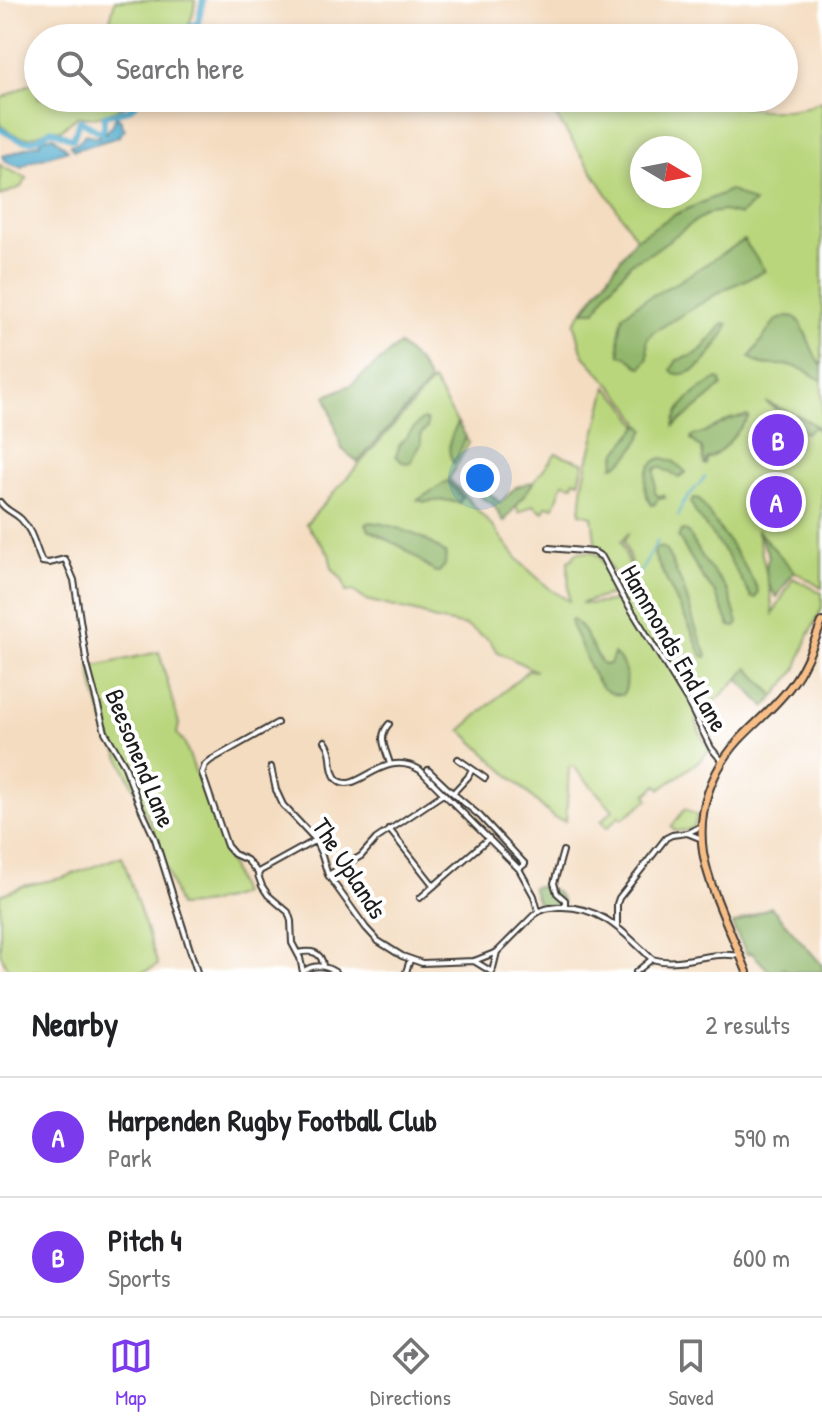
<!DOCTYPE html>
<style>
body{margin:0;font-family:"Patrick Hand",sans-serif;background:#f2f2f2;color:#202124}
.compass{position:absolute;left:630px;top:136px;width:72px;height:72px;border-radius:50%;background:#fff;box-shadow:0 4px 12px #0003;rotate:100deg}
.you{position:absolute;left:480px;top:478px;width:28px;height:28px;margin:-20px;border:6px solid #fff;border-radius:50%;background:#1a73e8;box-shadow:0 0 0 12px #1a73e833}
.badge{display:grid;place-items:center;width:52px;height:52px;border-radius:50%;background:#7c3aed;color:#fff;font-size:26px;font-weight:700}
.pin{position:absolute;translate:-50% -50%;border:4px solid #fff;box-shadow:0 2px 8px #0006}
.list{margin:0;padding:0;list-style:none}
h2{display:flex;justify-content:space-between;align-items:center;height:104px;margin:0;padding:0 32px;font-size:34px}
h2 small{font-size:26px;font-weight:400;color:#757577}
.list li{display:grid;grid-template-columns:52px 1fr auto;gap:24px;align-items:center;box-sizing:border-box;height:120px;padding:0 32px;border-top:2px solid #e0e0e0}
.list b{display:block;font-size:30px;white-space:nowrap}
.list p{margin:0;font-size:26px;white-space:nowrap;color:#757577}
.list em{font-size:26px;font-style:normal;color:#757577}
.icon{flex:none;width:44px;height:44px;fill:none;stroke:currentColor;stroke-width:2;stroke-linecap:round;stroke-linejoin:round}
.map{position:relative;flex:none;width:822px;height:972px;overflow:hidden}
.search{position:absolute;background:#fff;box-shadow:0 4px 12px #0003;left:24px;right:24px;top:24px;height:88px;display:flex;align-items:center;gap:20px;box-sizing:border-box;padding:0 28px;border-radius:44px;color:#757577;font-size:30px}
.sheet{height:344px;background:#fff}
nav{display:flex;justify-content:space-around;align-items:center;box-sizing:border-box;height:112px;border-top:2px solid #e0e0e0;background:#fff;font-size:22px;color:#757577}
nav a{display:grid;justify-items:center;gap:4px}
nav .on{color:#7c3aed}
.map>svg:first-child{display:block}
.green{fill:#b9d67d;stroke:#6a794c;stroke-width:2;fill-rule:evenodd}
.forest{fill:#92b76c;stroke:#576a44;stroke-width:2}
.water{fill:#4ca9cb;stroke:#346274;stroke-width:2}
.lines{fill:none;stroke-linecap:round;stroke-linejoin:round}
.stream{stroke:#4ca9cb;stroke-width:2}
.river{stroke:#4ca9cb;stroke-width:6}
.minor-casing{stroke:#3c3935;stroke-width:8}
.major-casing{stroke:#3c3935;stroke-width:10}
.minor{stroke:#fff;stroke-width:4}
.major{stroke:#f7be88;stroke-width:6}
.labels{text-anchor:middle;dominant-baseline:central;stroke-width:8;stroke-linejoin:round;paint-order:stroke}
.street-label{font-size:26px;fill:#1c1c1c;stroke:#fff}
</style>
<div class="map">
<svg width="822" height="972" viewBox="0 0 822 972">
<rect width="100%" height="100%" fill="#fff"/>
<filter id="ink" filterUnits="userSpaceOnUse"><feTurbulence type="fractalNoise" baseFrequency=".0125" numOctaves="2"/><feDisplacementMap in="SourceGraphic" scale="16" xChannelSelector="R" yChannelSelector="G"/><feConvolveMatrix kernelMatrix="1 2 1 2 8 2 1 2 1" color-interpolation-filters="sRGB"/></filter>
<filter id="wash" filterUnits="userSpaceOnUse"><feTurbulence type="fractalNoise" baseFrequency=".006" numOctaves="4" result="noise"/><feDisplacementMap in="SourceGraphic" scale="32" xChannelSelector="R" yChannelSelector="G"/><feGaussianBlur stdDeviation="1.8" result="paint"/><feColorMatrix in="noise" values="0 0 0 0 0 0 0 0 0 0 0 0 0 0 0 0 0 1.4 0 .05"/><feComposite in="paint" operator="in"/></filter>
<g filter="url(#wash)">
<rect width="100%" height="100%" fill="#f4dcc0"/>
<path class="green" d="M115,0h80c-1,14 -6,28 -15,38h-78l8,-18z
M38,80v18h95c-10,12 -40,23 -55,18l-17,14 -11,-2c-20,14 -31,12 -50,-3v-26z
M544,98h157l61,12h26l18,-3 16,-6v329l-17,-11 17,15v154l-28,-17 -37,-39 13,58 3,24 20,-36 29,15v15l-14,29 -12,33 -21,26 -27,-27 -52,51 4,13 10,17 -10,10 -39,29 -4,-4 -11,10 3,4 -27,20 -4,-4 1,2 -12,11 -6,-7 12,-11 -40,-44 -4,1 -3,54 -12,-3 -93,-88 67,-60 8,1 -38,-19 -10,-13 -22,-13 -34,-7 -9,-5 -57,-14 -13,-9 -7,1 -3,-11 -11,-13 -3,-14 -23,-30 127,-143 36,62 -20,36 44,48 27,35 30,27 19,12 -1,-40 4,-2 5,-7h15l8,5 17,36 -36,10 10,1 37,-4 8,13 -1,-37 -11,-35 5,-8 -8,8 12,36 -6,21 -22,-40 -9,-9 -4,-33 -12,-3 3,-31 24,-95 18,18 13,20 2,-2 -11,-18 -45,-49c-5,-11 -5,-22 -10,-33l62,-85zM642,148h48v48h-48z
M0,164l2,3 25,11 -6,9 -21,9z
M556,453l28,10 -5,19 -5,-2 -1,5 -10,-2 -9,24 -8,-1 -3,6 -10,-7 -14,8 -3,-8z
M159,652l20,72 -2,10 8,10 56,150c-20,7 -41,12 -62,12l-26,-77 -44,-94 -14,-43 -5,-25z
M685,809l12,7 -3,11 -6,3 -13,1 -4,-4z
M122,856l36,109 -14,7h-135l-9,-19v-58l23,-9 39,-8z"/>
<path class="forest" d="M730,190l24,13 -14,12 -16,-4 -14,2 -13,7 -46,33 -19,9 -25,30 -11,19h-12l50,-71 40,-25z
M744,240l21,31 -40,18 -73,44 -5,7 1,18 -6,9 -4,-1 -12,-10 -6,-1 -1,-19 4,-21 17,-13 36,-19z
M788,316l7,1 6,6 15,35 6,8v14c-10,-4 -18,-12 -29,-14 -15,-3 -32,3 -43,-9l25,-36z
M724,323l4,1 -1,4c-11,18 -28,53 -54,45l-2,-3 6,-10 17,-5 7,-5z
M399,345l19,17 12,20 -72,80 -16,-13 -16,-53 25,-11z
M716,379l5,1 1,6 -12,11 -36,29c2,-22 25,-36 42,-47z
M766,402l39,17 17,11v4l-8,-7 -9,6z
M747,416l2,1c-12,14 -24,35 -42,42l-1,6 -2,-1 -2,-15 -11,-10 1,-3 13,-4 25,-13z
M424,419l3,2v7l-6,6v10l-11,19 -8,-1 -6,-6 4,-12 20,-23z
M458,423l8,14 -12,27c-9,-14 -4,-27 4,-41z
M640,424l5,6c-8,14 -16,31 -32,36l4,-14z
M662,458l11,3 13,11 -7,6 -19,-11 -5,2v24l3,3 6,-1 1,3 -7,1 -3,5 -3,1c-11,-14 -9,-41 10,-47z
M467,471l33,32 16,-16 15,-5 2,1 -29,39 -11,-18 -11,-6 -17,-17z
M447,481l15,16 -3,6 -15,-3 -19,2 -7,-2z
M693,498l6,1c9,14 59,82 59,93 0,2 -2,4 -2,6h-4l-24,-41 -32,-44 -5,-10z
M371,522c28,4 53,14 75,32l-1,11 -6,7h-4l-33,-25 -33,-17 -3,-6z
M682,530l6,2 18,31 18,22 5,9 9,29 -2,4 -6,-1 -15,-33 -12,-15 -25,-41z
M757,530l37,41 -17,26c-10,-11 -14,-26 -8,-41z
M658,547l8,2 18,40 11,37 12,29 -1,2 -4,-1 -10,-24 -38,-77 1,-5z
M572,619c15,11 20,31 31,46l7,-1 4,-10c11,8 17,29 8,41 -24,2 -32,-28 -40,-46 -3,-8 -7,-16 -11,-24l-1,-4z
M748,668l27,28 -10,11 -27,-28z
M539,886c12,2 20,5 24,17l-20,4 -4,-2 -7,-18z
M771,907l51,58v7h-34l-5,-4 -4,4h-9l-19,-20 -4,2 -15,-29z"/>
<path class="water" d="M116,116l5,4v4l4,5 -7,8 -44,13 -4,-5 8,-2 7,-9 14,3v-5l5,-4 1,5 2,-1 6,-8z
M53,136l15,14 -36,11 -10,6c-8,-2 -16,-2 -20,-11 13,-2 24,-10 37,-12l3,-5z"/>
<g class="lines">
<path class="stream" d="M678,517l4,-13 23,-27
M635,579c10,-12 15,-26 23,-39"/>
<path class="river" d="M186,38l3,-11 9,-4 5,-23
M0,129c12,7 25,17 39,9 4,-2 8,-6 12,-8l22,9 6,-18h3l17,11 5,-4v-12l24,-6 8,-6 1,-6"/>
</g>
</g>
<g filter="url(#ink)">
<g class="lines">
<defs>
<path id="minor" d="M0,502c6,9 14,10 21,17 12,12 14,28 21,43l7,1 16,-4 9,21 13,85 18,67 19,32 15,40 16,35 42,133
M549,548l45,4 8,5 19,36 67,109 23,46 11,13
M389,724c-12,13 -3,25 1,40
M325,741c10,13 3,26 11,37 19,21 46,-32 84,-8l99,99 15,27 4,15
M458,759l27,19
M271,767l5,23 7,15 31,33 7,15 7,22 38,53 12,13 24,15 20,7 52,-2 23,-9
M428,770l21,20 31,26 45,48 -5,4
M453,793l15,-16 3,-6
M389,829l45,57
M687,833l15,6
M563,851l-9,32 3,10 8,7v7
M258,873l-11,-13 -13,-6 -7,-8 -25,-73 3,-8 6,-5 66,-37
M328,875l33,-19 15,-17 67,-45
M420,898l69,-60
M617,927v-23l2,-6 47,-60 6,-3 15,-2 15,-7
M298,953c12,-3 24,-2 25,13
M474,961l18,11
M303,972l-3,-14 -8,-15 -1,-22 -3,-9 -20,-17 -6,-9 -4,-11 2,-4 56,-31
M303,972c10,-8 22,-7 32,0
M406,972l4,-12
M492,972l5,-20 37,-37c7,-6 15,-7 24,-8 43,-2 66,26 94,52 23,7 45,-3 68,-4 7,-1 13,1 20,0
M636,972l16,-13"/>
<path id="major" d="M747,972c-14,-36 -38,-83 -44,-120 -6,-42 8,-81 36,-112 17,-18 36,-33 51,-53 15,-19 23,-42 32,-65"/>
</defs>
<use href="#minor" class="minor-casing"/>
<use href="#major" class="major-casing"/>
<use href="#minor" class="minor"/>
<use href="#major" class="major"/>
</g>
</g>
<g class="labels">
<g class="street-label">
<text transform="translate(675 648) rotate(60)">Hammonds End Lane</text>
<text transform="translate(141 758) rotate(68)">Beesonend Lane</text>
<text transform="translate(350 868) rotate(57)">The Uplands</text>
</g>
</g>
</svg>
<svg class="compass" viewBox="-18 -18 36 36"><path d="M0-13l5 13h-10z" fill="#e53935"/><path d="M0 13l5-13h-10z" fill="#757577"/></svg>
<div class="you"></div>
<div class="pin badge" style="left:776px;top:502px">A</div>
<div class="pin badge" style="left:778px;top:440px">B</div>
<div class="search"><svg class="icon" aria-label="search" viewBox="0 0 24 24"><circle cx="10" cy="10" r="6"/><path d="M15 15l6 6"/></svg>Search here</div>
</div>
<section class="sheet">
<h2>Nearby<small>2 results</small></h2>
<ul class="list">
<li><span class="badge">A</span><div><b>Harpenden Rugby Football Club</b><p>Park</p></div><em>590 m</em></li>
<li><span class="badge">B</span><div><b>Pitch 4</b><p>Sports</p></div><em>600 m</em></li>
</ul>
</section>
<nav>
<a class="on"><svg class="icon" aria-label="map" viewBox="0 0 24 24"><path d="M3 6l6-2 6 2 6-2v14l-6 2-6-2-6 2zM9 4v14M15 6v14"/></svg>Map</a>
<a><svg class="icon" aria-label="directions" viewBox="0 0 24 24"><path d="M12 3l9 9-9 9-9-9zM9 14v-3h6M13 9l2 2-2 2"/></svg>Directions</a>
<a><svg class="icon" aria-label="saved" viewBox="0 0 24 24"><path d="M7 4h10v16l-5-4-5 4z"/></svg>Saved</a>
</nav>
